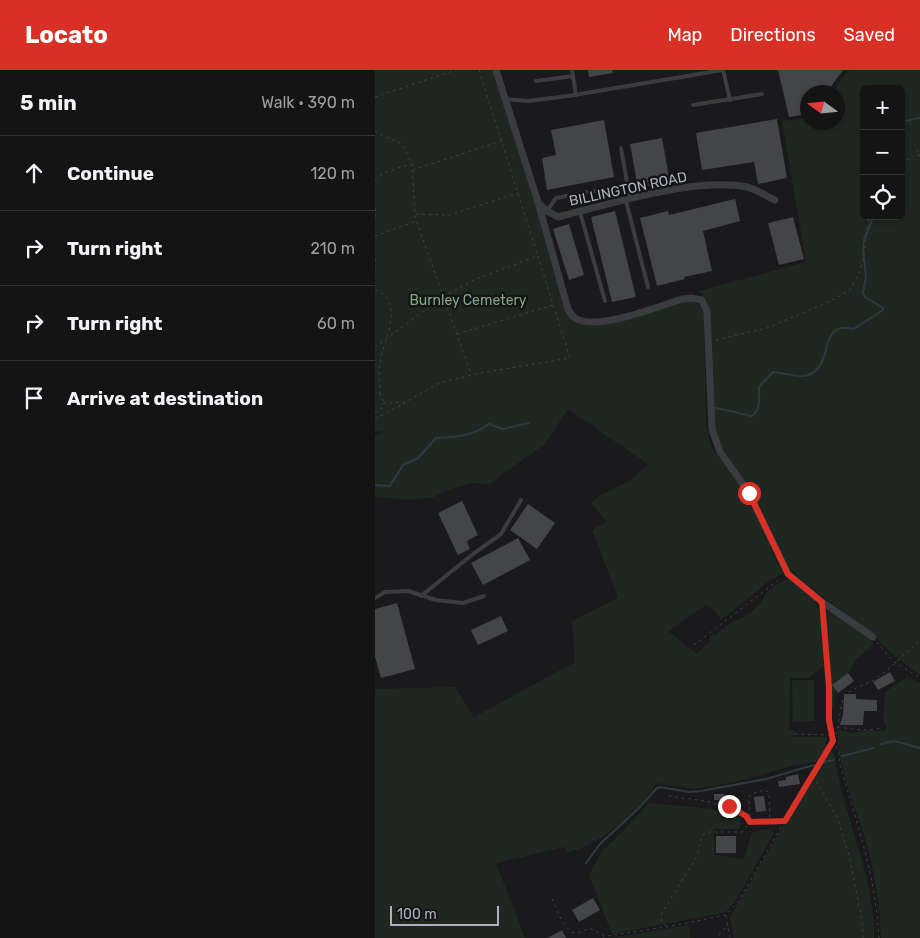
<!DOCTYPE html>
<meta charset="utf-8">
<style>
body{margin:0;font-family:Rubik,sans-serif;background:#212122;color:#f1f3f6}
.controls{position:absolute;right:15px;top:15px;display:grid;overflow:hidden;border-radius:8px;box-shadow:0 2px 8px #0003}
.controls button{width:45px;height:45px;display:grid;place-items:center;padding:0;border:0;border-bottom:1px solid #333334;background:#141415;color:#f1f3f6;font:25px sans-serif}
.compass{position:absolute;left:425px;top:15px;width:45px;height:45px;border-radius:50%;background:#141415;box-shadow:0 2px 8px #0003;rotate:285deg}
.scale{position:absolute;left:15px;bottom:12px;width:109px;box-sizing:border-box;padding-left:5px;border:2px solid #abb2bd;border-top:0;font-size:14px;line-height:18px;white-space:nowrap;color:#abb2bd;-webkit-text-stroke:4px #151517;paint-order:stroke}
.stop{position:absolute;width:15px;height:15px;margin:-11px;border:4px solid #d93025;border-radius:50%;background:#fff}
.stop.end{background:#d93025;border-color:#fff;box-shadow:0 1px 5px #0008}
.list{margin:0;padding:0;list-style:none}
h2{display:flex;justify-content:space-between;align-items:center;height:65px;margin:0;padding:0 20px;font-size:21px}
h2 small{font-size:16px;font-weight:400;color:#9d9ea0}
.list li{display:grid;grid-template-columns:32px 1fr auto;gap:15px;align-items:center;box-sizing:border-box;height:75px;padding:0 20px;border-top:1px solid #333334}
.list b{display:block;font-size:19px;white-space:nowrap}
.list em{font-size:16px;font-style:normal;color:#9d9ea0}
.icon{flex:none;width:28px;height:28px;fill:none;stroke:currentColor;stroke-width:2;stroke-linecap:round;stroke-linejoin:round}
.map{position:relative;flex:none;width:545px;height:868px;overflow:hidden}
header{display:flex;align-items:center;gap:30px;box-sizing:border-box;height:70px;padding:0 25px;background:#d93025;color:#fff}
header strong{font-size:24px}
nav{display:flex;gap:28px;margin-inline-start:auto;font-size:18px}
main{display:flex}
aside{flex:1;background:#141415}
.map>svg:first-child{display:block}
.green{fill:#1f2820;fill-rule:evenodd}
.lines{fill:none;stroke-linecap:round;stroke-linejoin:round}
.stream{stroke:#2e3a42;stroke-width:2}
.building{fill:#444549}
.path{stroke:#404349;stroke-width:1;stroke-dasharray:2.5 4;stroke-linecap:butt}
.lane{stroke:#3a3c42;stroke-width:4}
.street{stroke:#3a3c42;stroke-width:7}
.route{stroke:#d93025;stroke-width:6}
.labels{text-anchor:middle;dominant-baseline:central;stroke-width:5;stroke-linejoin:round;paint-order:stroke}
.street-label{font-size:14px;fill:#abb2bd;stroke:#151517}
.park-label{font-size:14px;fill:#81a982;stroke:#151517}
</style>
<header>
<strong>Locato</strong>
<nav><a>Map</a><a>Directions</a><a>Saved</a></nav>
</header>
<main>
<aside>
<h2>5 min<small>Walk · 390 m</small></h2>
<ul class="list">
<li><svg class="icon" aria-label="ahead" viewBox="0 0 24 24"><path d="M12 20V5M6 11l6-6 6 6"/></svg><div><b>Continue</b></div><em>120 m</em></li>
<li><svg class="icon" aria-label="right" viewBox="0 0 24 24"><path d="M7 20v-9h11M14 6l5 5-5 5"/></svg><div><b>Turn right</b></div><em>210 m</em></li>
<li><svg class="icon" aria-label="right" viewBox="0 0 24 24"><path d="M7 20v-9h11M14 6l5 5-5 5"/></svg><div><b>Turn right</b></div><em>60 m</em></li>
<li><svg class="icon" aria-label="arrive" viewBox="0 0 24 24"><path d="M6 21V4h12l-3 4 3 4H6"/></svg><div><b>Arrive at destination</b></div></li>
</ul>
</aside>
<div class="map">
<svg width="545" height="868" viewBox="0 0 545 868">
<rect width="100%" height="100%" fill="#1a1a1c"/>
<path class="green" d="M0,0h121l77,251c25,14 87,-12 115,-21l9,3 4,4 3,9 2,110 6,22 31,43 24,46 6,18 10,17 -1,2 -13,7 -48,39 -8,-11 -7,-4 -38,26 29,23 10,-11 1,1 3,-3 -2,-3 4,-4 3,1 13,-11 19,-9 13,-12 6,-11 9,-8 10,-4h4c8,7 22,14 26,24 7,14 6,45 8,62l-16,12h-18l-1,52h6l-1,7h33l-1,9 -10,16 -21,3 -60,17 -40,7 -39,-6c-2,4 -3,7 -6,10 -18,24 -53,53 -82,59l-3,-5 -69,16 29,75h-150v-249l80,-2 19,30 101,-55 -3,-41 46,-23 -26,-68 15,-8 -16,-19 10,-8 30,-15 17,-16 -80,-55 -23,35 -56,40 -18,-1 -18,5 -19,9 -25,3 -34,-4v-60l10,-5 -10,1z
M474,0h71v605l-29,-22 -15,-16 -72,-55 -16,-16 -25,-52 -41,-65 -7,-23 -4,-59v-49l-4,-16 -8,-11 107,-29 -24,-141 25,-3v4h30v-30h-5zM489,19h37v127h-37z
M452,541l42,27 5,6 -18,16 -8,13 -16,12 5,7 -3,1v14h-3l-6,-90z
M532,607l13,6v255h-39c-1,-35 -7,-69 -17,-103 -10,-32 -27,-71 -26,-105l9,1 4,2 13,-3 21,1 2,-5 -4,-4 2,-30z
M417,610h22v41l-21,1z
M455,681l4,2c8,62 41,121 40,185h-140l-4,-21 74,-127z
M274,733l63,6 28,9v11h-27l2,26 29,4 8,-27 18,-3 4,4 -38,67 -10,12 -114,22 -23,-59 14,-26 13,-11z
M313,855l2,13h-77z"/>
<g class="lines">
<path class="stream" d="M526,52l19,-4
M489,53l-3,4 3,16
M543,85l2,1
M341,338l36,8c9,-8 7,-17 7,-29l14,-15c11,0 26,7 35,3 28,-10 8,-55 46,-46l29,-19v-2l-18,-11 -2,-4 3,-17 -3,-27 1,-9 10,-24
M0,415l15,1 13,-21 15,-7 18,-20c20,-1 37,-2 53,-14l14,5 26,-6
M506,674l13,-3 26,7
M467,686l32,-8
M449,692l10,-2
M211,793l14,-19 38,-35 19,-21 3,-1 29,5 12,-1 65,-12 48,-14"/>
</g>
<path class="building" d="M213,0h24l1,3 -24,4z
M403,0h65l-16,22h-20v22l-18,3z
M402,49l10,59 -29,6 -4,-22 -52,8 -6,-37z
M229,50l10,57 -67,13 -5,-32 14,-3 -5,-25z
M287,68l8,44 -32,6 -8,-44z
M360,129l5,22 -37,10 9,40 -28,6 1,2 -28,7 -17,-68 28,-7 1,4z
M240,141l21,86 -24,5 -21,-85z
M418,147l11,42 -25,6 -11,-42z
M194,154l15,51 -15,5 -16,-51z
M87,431l16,34 -11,6 3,8 -12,6 -20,-42z
M153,434l27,19 -18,26 -27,-19z
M143,468l12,22 -47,25 -12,-22z
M22,533l18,66 -34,9 -6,-21v-48z
M126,546l7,15 -30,14 -7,-15z
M515,602l5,9 -17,9 -5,-8z
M473,603l6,8 -16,12 -6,-8z
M469,624h12v5l21,1v11h-13l-1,14h-23l3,-10z
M423,704l2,10 -21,3 -1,-6 8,-1v-3z
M339,724h10v6h-10z
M389,726l2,15 -10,1 -2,-15z
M341,766h20v17h-20z
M218,828l7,12 -21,12 -7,-12z
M187,860l4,8h-19l8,-4z"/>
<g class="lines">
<path class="path" d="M0,27l81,-27
M0,61l6,4 21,9 10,20 3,53 56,157
M526,93l11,-5 8,-10
M38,100l88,-29
M0,110l9,-7 26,-9
M0,138l1,5 -1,8
M41,144l33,1 69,-22
M0,166l41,-15
M0,189v9
M0,220c31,10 9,49 5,72 -2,9 0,21 0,31l-5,-1
M82,264l96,-29
M341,270l51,-12 55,-23 27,-14 10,-17 4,-14 6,-44
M0,277l68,-50 31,-17 63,-24
M5,323l4,9
M0,343l7,-5 2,-5 22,-1 33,-19 41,-10 90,-15 -91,-288
M0,349l30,-16
M448,541l8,124 8,18 1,12c17,57 36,113 39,173
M502,572l16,19 27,17
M319,575l87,-67
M463,657c14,2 31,5 45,0
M420,664l35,1
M438,706l24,41 12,38 13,65 1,18
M294,726c24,4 66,5 81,26l5,1 29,-2
M177,829c5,10 11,31 23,34 6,1 9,-5 16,-4 5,2 9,5 15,7
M351,846l4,22
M291,856l-5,-6 1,-7 35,-57 5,-21 7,-3h33l8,-10 -1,-25 2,-3 13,-4 5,2 1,30
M344,865l7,-8
M227,868l5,-2 65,-10 54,-11 12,-13 66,-115 16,-23 16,-29 7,-37 7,-7 24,-11 16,-12 30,-28"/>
<path class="lane" d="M197,0l4,25
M348,0l7,30
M161,11l37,-5
M130,29l23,2 40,-5 155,-26
M318,35l69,-11
M246,78l9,52
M251,131l22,86
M172,141l9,-13 71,-13
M205,142l25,89
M46,526l52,-42 28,-20 20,-34
M0,528l10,-6 23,-1 28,9 27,3 21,-7"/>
<path class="street" d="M121,0l42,132 30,107c2,3 4,7 7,9 20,14 85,-12 107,-19l9,-1 11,2 5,12 5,117 8,23 29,41 39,81 34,28 51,35
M163,133l9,8 11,6c52,-13 136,-40 189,-30 9,2 19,9 28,13"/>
</g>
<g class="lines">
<path class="route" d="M354,736l17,10 4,6 35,-1 48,-80 -4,-21v-33l-7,-85 -34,-28 -39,-81"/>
</g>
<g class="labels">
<g class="street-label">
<text transform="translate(253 119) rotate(-12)">BILLINGTON ROAD</text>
</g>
<g class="park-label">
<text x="93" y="230">Burnley Cemetery</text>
</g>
</g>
</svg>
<div class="controls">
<button>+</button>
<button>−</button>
<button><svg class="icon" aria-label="locate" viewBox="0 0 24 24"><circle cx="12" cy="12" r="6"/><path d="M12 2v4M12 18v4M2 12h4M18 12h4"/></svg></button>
</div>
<svg class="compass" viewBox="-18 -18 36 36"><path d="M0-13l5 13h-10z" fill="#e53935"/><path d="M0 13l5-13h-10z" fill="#9d9ea0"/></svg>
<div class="scale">100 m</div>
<div class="stop" style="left:374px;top:423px"></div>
<div class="stop end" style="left:354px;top:736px"></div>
</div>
</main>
